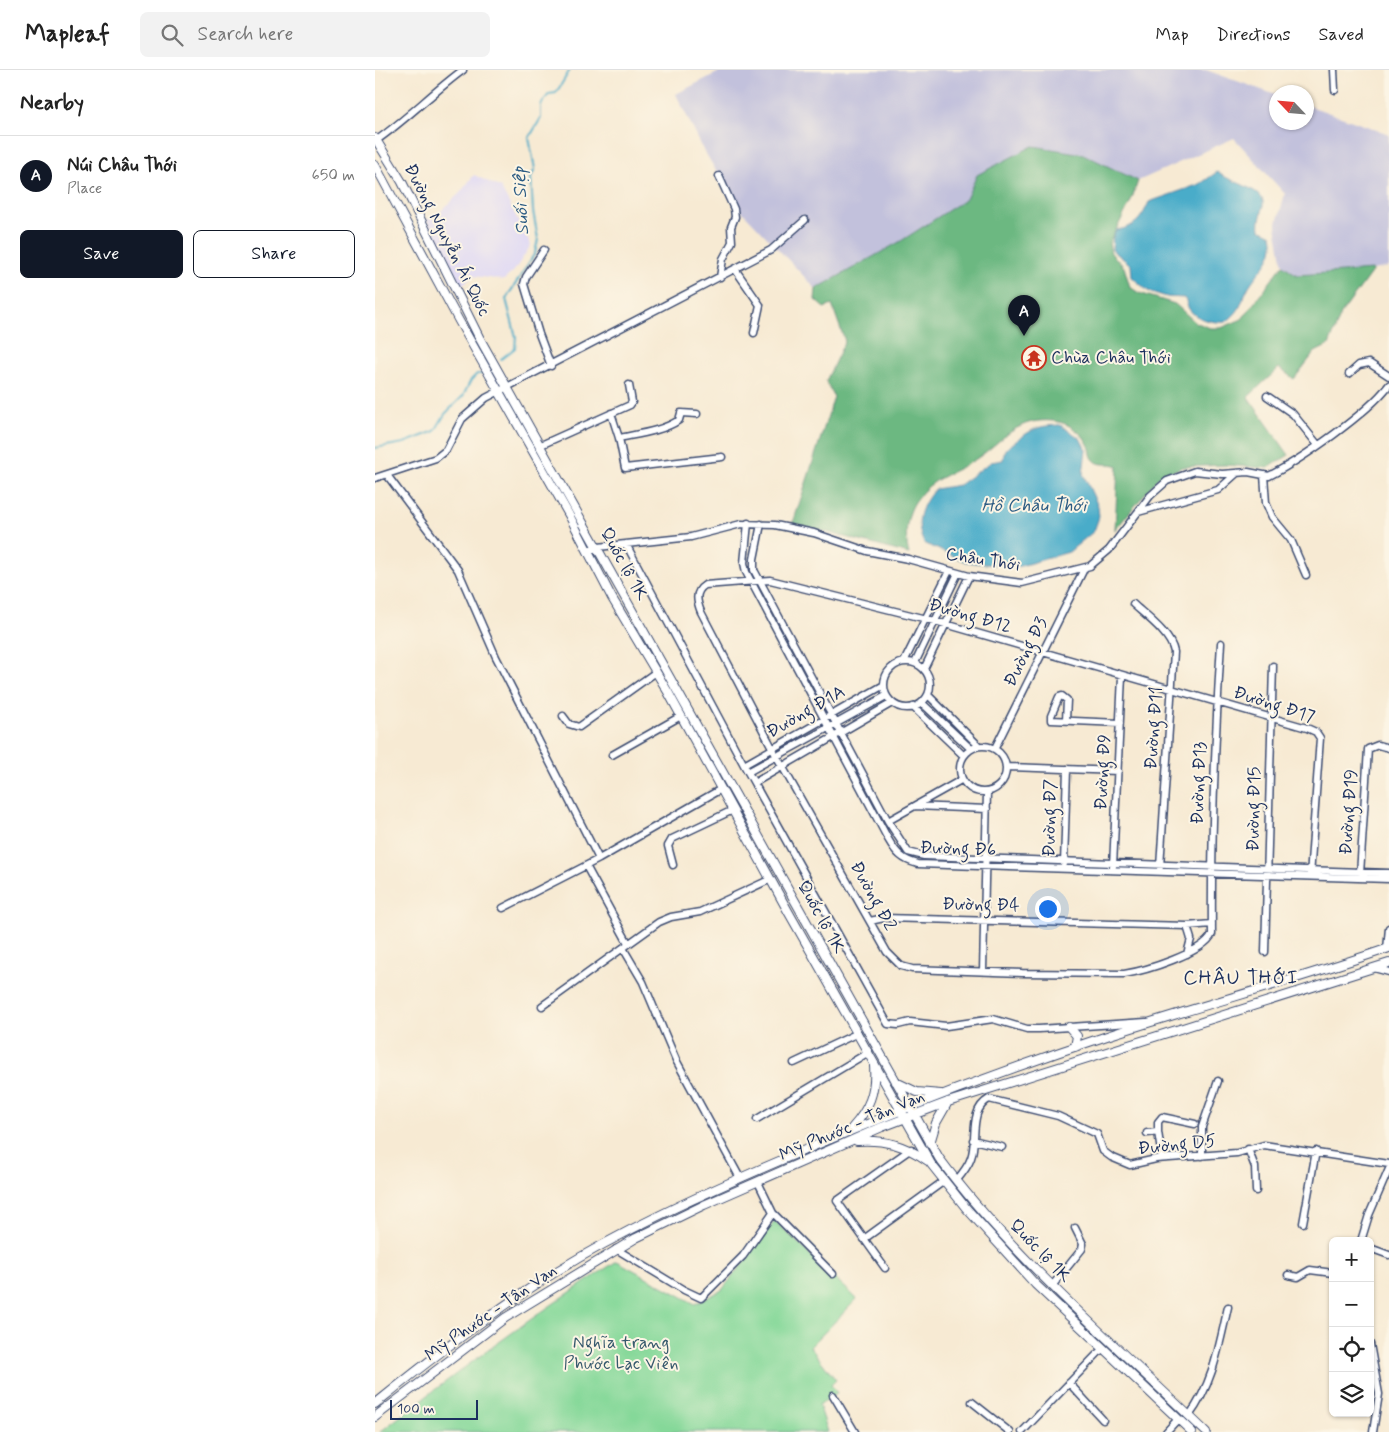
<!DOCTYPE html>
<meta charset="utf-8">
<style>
body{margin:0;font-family:Mynerve,sans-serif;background:#f2f2f2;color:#222}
.controls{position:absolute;right:15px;bottom:15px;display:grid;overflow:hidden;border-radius:8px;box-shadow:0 1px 4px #0004}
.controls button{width:45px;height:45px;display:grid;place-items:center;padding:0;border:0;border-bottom:1px solid #e0e0e0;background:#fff;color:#222;font:25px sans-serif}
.compass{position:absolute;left:894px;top:15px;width:45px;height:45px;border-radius:50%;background:#fff;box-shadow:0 1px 4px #0004;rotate:296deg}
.scale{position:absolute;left:15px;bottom:12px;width:88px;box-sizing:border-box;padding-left:5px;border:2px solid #1b2f5e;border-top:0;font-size:14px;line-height:18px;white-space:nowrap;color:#1b2f5e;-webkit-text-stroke:4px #fcf5e5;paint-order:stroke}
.you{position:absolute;left:672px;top:838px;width:18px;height:18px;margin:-12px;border:4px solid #fff;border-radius:50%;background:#1a73e8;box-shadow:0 0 0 8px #1a73e833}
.badge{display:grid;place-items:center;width:32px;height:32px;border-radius:50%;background:#111827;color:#fff;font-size:16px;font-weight:700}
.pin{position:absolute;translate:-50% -41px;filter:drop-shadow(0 1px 2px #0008)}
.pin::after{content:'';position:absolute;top:26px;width:18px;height:15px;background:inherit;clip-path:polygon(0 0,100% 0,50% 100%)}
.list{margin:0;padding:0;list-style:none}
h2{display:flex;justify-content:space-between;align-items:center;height:65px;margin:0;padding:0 20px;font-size:21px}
h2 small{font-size:16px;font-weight:400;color:#767676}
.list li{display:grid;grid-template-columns:32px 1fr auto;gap:15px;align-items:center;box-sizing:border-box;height:80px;padding:0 20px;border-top:1px solid #e0e0e0}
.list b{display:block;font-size:19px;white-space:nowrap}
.list p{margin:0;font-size:16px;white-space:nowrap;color:#767676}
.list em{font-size:16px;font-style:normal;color:#767676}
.actions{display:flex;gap:10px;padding:15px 20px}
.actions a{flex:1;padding:11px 0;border:1px solid #111827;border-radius:8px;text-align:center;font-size:18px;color:#111827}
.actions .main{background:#111827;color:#fff}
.icon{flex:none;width:28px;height:28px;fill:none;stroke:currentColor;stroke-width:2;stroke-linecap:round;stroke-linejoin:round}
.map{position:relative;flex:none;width:1014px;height:1362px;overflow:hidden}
header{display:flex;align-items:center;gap:30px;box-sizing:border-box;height:70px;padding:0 25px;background:#fff;border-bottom:1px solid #e0e0e0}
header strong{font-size:24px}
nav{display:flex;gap:28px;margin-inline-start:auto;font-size:18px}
.search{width:350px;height:45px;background:#f2f2f2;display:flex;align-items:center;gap:12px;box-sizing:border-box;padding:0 18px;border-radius:8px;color:#767676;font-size:19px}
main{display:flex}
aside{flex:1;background:#fff}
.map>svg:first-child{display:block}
.built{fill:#dcd5f6}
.industrial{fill:#c2c1dc}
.green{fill:#85d899;stroke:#50847c}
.forest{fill:#6cb881;stroke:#447470}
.water{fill:#49acc9;stroke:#326e94}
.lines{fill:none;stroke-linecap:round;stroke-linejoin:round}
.stream{stroke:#49acc9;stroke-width:2}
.minor-casing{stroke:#3c4b70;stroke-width:9}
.major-casing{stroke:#3c4b70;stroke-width:10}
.minor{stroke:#fff;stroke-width:6}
.major{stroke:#fff;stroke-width:8}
.labels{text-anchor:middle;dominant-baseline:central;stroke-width:4;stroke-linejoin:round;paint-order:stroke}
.street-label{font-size:18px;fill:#1b2f5e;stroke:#fcf5e5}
.poi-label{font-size:18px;fill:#1b2f5e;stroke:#fcf5e5;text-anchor:start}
.park-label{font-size:18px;fill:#36596d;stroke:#fcf5e5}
.water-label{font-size:19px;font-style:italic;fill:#2b5b83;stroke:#fcf5e5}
.quarter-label{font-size:20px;letter-spacing:1px;fill:#1b2f5e;stroke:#fcf5e5}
</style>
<header>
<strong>Mapleaf</strong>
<div class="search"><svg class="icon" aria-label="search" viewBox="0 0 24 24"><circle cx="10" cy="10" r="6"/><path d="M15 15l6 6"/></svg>Search here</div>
<nav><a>Map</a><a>Directions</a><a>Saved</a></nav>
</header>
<main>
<aside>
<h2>Nearby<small></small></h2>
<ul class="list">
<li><span class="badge">A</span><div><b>Núi Châu Thới</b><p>Place</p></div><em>650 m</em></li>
</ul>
<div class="actions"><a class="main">Save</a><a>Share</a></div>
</aside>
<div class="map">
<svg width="1014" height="1362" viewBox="0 0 1014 1362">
<rect width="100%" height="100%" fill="#fcf5e5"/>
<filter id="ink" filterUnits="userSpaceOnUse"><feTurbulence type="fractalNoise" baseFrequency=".02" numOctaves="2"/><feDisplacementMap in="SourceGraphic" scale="10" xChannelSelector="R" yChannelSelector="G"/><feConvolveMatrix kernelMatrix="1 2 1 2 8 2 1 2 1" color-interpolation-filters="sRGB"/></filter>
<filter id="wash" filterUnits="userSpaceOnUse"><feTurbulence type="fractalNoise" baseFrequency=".0096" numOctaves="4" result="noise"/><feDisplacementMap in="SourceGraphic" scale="20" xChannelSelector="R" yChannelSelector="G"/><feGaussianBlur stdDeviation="1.12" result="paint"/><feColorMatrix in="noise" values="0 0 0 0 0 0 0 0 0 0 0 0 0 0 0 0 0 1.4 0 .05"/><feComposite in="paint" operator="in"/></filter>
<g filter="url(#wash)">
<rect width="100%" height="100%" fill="#f7ead3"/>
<path class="built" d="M99,105l27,13 30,57 -17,26 -10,9 -30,-4 -13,9 -34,-65 11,-6 22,-21z"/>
<path class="industrial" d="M348,0h483l70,25 1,27h30v-17l82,29v133l-27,5 -65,3 -14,-10 -7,-39 9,-32 -51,-56 -96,43 -55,-27 -106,21 -11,24 -65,42 -85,48 -79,-83 -35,-59 -26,-53z"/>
<path class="green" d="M400,1151l82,78 -47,48 26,33 -5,5 6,8 -18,12 9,27h-448c77,-60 155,-118 237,-171l78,43 27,-14z"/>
<path class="forest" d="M658,76l50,8 55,27 -7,20 -22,42 2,10 13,14 6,20 9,6 36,11 20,18 15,6h11l21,-9 41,-54 14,10 76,-5 -32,44 -12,31 -14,7 -21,27 -15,-11 -31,29 41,58 -21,13 -43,-3 -43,2 -24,11 -43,52 3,-64c-8,-4 -18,1 -24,-6 -4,-4 -3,-10 -5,-14 -6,-14 -22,-24 -36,-25 -10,-1 -21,0 -30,4 -17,7 -31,24 -47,34 -20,13 -45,19 -59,40 -11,15 -13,36 -8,55l-116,-31 41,-126 -8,-16 19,-40 -13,-36 -8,3 -9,-8 1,-11 85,-48 65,-42 11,-24z"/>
<path class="water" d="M842,102c11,9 43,16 46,29 1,10 -5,19 -3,28l12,6c6,25 -15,35 -25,55 -8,17 -5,19 -21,32 -11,1 -30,-2 -37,-13 -2,-4 -2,-7 -5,-11l-17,-1 -19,-6 -16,-14 -1,-12 -19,-15 1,-13 3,-7c19,-2 26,-12 33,-28l51,-18z
M685,355l20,13 6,12 -3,24 15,32 1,11 -5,14 -25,21 -52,15 -51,-5 -42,-19c-10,-20 -3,-38 11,-54l24,-4 32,-23 12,-2c1,-13 7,-14 16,-21 16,-12 21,-13 41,-14z"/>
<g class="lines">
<path class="stream" d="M126,289l14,-11 1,-11 -10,-38 29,-46 3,-14 -5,-28 -2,-34 4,-8 -6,-31 12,-20v-13l8,-11 7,-1 14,-23
M0,378l29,-5 31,-12 10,-17 18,-18 8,-16 6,-6h5"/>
</g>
</g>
<g filter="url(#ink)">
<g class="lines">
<defs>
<path id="minor" d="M959,0l1,20
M2,70c30,-21 56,-48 86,-70
M344,106l15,33 1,8 -4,10 1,15 -9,17 -3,18
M169,180l-18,27 -2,7 15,50 12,32
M360,199l25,36 -6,28
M974,304l10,-9 10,-2 20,13
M892,326l26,18 25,31
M236,343l8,25c19,-4 44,-7 60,-18l2,-7 16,1
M244,368l6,30 97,-11
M166,375l89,-40 2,-3 -3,-17
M12,405l71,95 38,87 103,202
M889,405l2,28 6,14 19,23 15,35
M0,408l61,-20 10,-8 16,-31 24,-21 285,-148 34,-30
M763,442l80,-22 19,-17
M373,453l-4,40 2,9 142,267c8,14 14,21 30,25l471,15
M386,454l-7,35v11l134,251 20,31 16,4 465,17
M251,474l118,221 144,259 10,1 12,-3 36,4 47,-7 34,10h12l107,-7
M214,481l9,-4 93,-10 50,-13 34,1 39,8 53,18 41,8 61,17 53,7 68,-17 19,-16 41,-54 17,-15 28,-10 27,3 26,-2 21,4c33,-17 98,-62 120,-91
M758,534c13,12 38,30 41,48l-14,215
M846,573c-6,97 -10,194 -9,291 -8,19 -68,37 -88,40l-102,-1 -110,-4 -11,-3 -14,-14 -110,-195 -76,-145c-4,-10 -7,-20 4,-27l65,-5 165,41 372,107 9,4 4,6 -10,138
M509 615a23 23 0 1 1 46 0a23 23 0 1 1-46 0Z
M529,592l45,-91
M540,593l43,-90
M549,599l45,-93
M553,625l51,51
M547,633l49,46
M538,637l51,49
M188,646l6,8 10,3 77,-55
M691,650l1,-20 -5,-4 -3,1 -8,19v4l69,3
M585 699a23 23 0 1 1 46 0a23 23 0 1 1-46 0Z
M620,678l89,-179
M237,685l69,-39
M369,695l140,-80
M632,697l111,4
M373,702l138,-76
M379,713l138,-80
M540,736l72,3
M513,751l73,-41
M689,794l3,-95
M298,795l-5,-19 4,-7 61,-29
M211,796l42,77
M738,796l9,-190
M985,804l8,-125 10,-4 11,3
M128,838l96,-49 122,-70
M495,851l14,-3 303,8 25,-2
M248,878l20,34 33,78 64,118
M1012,879l2,-21
M890,882l8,-286
M812,884l4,-15 -4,-13
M999,898l15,4
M608,901l4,-179
M167,936l117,-84 12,-5 29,-5 71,-33
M419,993l64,-30
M382,1049l112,-67
M783,1062v-10l4,-5 33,7
M772,1063l11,-1 4,26
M598,1070l29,7
M873,1079l7,18 1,24
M827,1086v-29l16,-46
M581,1111c6,-7 12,-14 15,-23 7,-19 -3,-47 18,-59l69,17 39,18 6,17 8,6 19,8 26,-6 81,-6 27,-8 125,19
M398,1143l60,61
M928,1153l13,-72
M489,1169l80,-58
M986,1171l8,-26 20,-46
M995,1178l19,7
M241,1179l68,41 17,8 42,-42 30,-43 -15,-31
M510,1198l-48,-67 74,-52
M913,1205l10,2 12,-7 23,3
M677,1216l30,-37 1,-5 -8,-16
M995,1274l9,50 -6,38
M694,1313l34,37
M458,1325l22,37
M597,1332l38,30
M814,1346c24,-32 30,-70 39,-109
M647,1362l81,-84
M791,1362l12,-13"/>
<path id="major" d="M0,68l27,44 78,157 459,819c76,102 175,185 267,274
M0,95l84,156 110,194 43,83 56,94 121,221 142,251 35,44 69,76 157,148
M694,957l8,9 -2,11
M521,1012l21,10 24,2
M477,1058c17,-19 24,-36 22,-62
M482,1071c27,-2 48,4 71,20
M555,1073l6,-20 12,-21
M0,1334c59,-48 118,-93 182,-133 65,-40 135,-72 206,-103 113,-50 229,-94 347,-133 92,-30 187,-55 279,-87
M0,1347l130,-99 131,-80 68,-33 178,-78 66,-25 441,-139"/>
</defs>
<use href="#minor" class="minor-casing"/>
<use href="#major" class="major-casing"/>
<use href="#minor" class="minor"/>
<use href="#major" class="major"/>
</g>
</g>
<defs>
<symbol id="temple-ring" viewBox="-11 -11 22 22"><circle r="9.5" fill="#fcf5e5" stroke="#c8321e" stroke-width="1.5"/><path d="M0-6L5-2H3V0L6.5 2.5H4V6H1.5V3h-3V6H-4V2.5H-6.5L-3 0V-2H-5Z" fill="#c8321e"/></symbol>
</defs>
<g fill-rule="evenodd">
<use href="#temple-ring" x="645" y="274" width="28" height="28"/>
</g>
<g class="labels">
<g class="street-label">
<text transform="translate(72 170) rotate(63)">Đường Nguyễn Ái Quốc</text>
<text transform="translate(608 490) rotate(9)">Châu Thới</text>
<text transform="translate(249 494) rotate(61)">Quốc lộ 1K</text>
<text transform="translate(595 546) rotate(16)">Đường Đ12</text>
<text transform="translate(651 582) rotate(-63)">Đường Đ3</text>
<text transform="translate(899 635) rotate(18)">Đường Đ17</text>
<text transform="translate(431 642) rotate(-30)">Đường Đ1A</text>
<text transform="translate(779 658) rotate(-86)">Đường Đ11</text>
<text transform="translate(728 702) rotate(-87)">Đường Đ9</text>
<text transform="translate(824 713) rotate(-88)">Đường Đ13</text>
<text transform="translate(879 739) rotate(-89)">Đường Đ15</text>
<text transform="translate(974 742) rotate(-86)">Đường Đ19</text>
<text transform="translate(675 748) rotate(-89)">Đường Đ7</text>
<text transform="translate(583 779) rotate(2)">Đường Đ6</text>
<text transform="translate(498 826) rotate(61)">Đường Đ2</text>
<text transform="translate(606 835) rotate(1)">Đường Đ4</text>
<text transform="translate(446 847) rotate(61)">Quốc lộ 1K</text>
<text transform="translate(477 1056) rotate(-23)">Mỹ Phước - Tân Vạn</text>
<text transform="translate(802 1075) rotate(-6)">Đường D5</text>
<text transform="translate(665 1181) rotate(46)">Quốc lộ 1K</text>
<text transform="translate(116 1243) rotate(-35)">Mỹ Phước - Tân Vạn</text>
</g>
<g class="poi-label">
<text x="676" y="288">Chùa Châu Thới</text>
</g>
<g class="park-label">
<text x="246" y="1273">Nghĩa trang<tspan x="246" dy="21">Phước Lạc Viên</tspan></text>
</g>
<g class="water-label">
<text transform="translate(146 131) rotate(-93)">Suối Siệp</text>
<text x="659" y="435">Hồ Châu Thới</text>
</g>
<g class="quarter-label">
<text x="866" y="908">CHÂU THỚI</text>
</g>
</g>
</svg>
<div class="controls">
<button>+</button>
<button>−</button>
<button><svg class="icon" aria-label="locate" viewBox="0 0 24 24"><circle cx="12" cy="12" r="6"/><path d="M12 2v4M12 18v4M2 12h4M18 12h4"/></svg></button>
<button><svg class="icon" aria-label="layers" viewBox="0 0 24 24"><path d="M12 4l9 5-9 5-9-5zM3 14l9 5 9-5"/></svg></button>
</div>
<svg class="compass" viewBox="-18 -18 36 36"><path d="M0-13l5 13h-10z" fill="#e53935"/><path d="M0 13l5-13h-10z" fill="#767676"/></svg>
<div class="scale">100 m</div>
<div class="you"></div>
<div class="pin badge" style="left:649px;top:266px">A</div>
</div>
</main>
